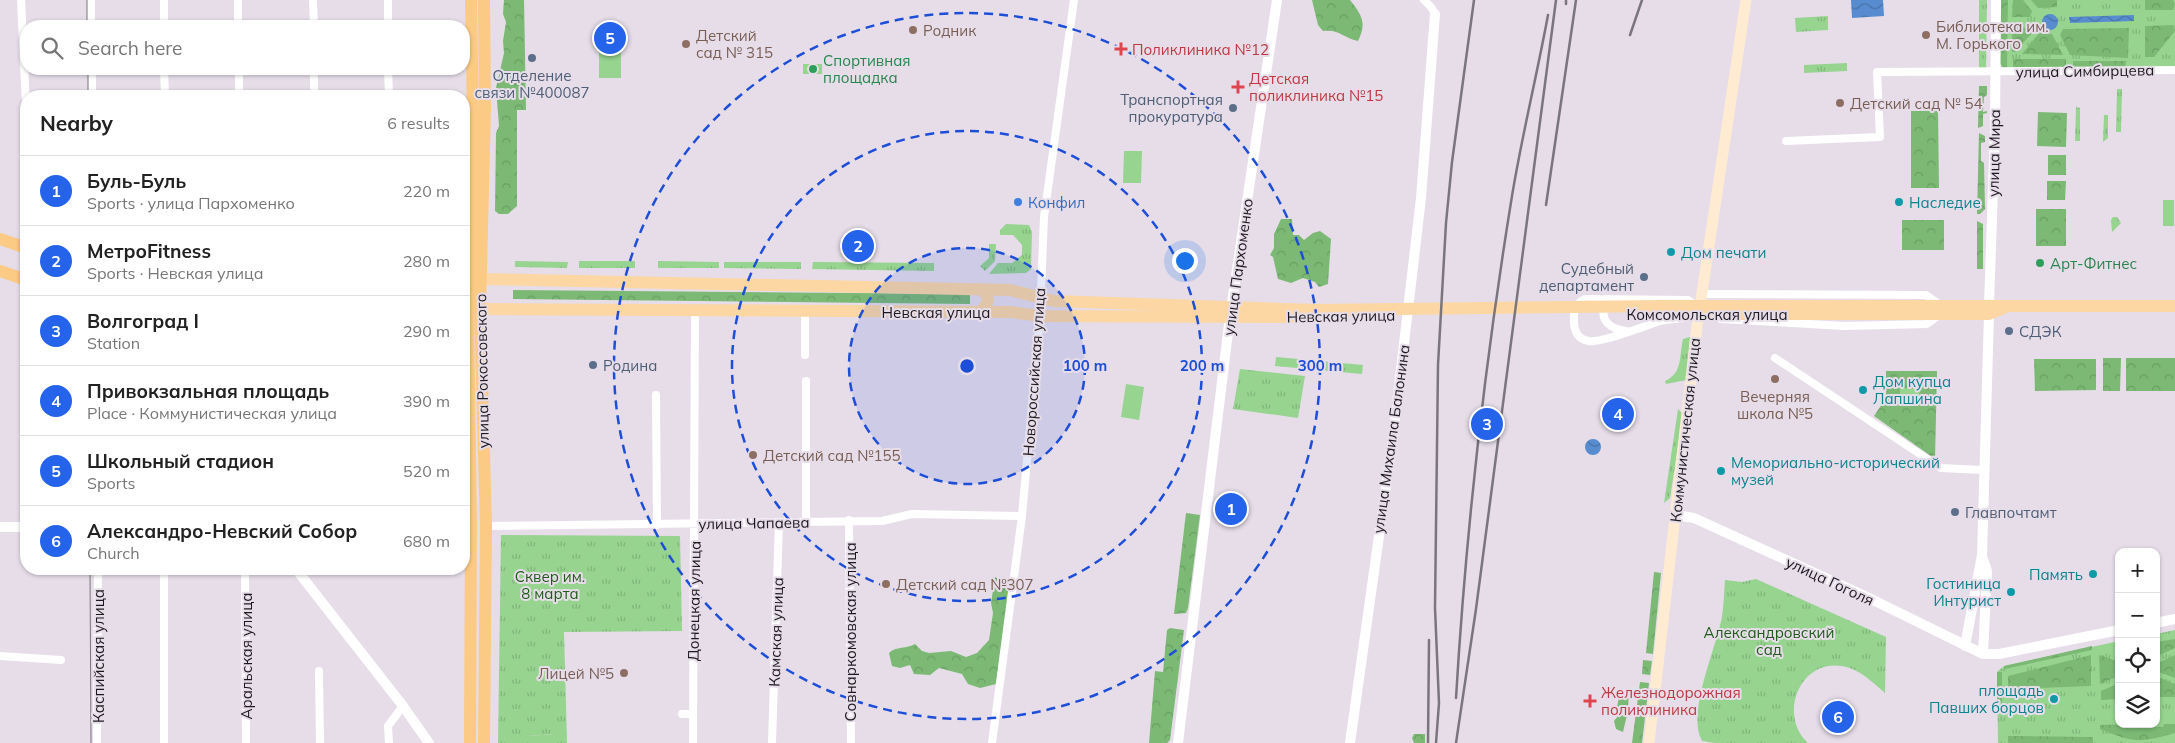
<!DOCTYPE html>
<meta charset="utf-8">
<style>
body{margin:0;font-family:Mulish,sans-serif;background:#f2f2f2;color:#222}
.controls{position:absolute;right:15px;bottom:15px;display:grid;overflow:hidden;border-radius:10px;box-shadow:0 1px 4px #0004}
.controls button{width:45px;height:45px;display:grid;place-items:center;padding:0;border:0;border-bottom:1px solid #e0e0e0;background:#fff;color:#222;font:25px sans-serif}
.you{position:absolute;left:1184px;top:260px;width:18px;height:18px;margin:-12px;border:4px solid #fff;border-radius:50%;background:#1a73e8;box-shadow:0 0 0 8px #1a73e833}
.badge{display:grid;place-items:center;width:32px;height:32px;border-radius:50%;background:#2563eb;color:#fff;font-size:16px;font-weight:700}
.pin{position:absolute;translate:-50% -50%;border:2px solid #fff;box-shadow:0 1px 5px #0006}
.list{margin:0;padding:0;list-style:none}
h2{display:flex;justify-content:space-between;align-items:center;height:65px;margin:0;padding:0 20px;font-size:21px}
h2 small{font-size:16px;font-weight:400;color:#767676}
.list li{display:grid;grid-template-columns:32px 1fr auto;gap:15px;align-items:center;box-sizing:border-box;height:70px;padding:0 20px;border-top:1px solid #e0e0e0}
.list b{display:block;font-size:19px;white-space:nowrap}
.list p{margin:0;font-size:16px;white-space:nowrap;color:#767676}
.list em{font-size:16px;font-style:normal;color:#767676}
.icon{flex:none;width:28px;height:28px;fill:none;stroke:currentColor;stroke-width:2;stroke-linecap:round;stroke-linejoin:round}
.map{position:relative;flex:none;width:2175px;height:743px;overflow:hidden}
.search{position:absolute;background:#fff;box-shadow:0 1px 4px #0004;left:20px;top:20px;width:450px;height:55px;display:flex;align-items:center;gap:12px;box-sizing:border-box;padding:0 18px;border-radius:20px;color:#767676;font-size:19px}
.panel{position:absolute;background:#fff;box-shadow:0 1px 4px #0004;left:20px;top:90px;width:450px;height:485px;border-radius:20px}
.map>svg:first-child{display:block}
.grass{fill:url(#grass-tufts)}
.forest{fill:url(#forest-crowns)}
.pitch{fill:#96d48f}
.water{fill:url(#water-waves)}
.lines{fill:none;stroke-linecap:round;stroke-linejoin:round}
.minor{stroke:#fff;stroke-width:8}
.tertiary{stroke:#fff;stroke-width:10}
.secondary{stroke:#feebd1;stroke-width:11}
.primary{stroke:#fcd7a3;stroke-width:12}
.trunk{stroke:#fbca84;stroke-width:12}
.tram{stroke:#7b757d;stroke-width:1}
.rail{stroke:#7b757d;stroke-width:2.5}
.ring{fill:none;stroke:#1d4ed8;stroke-width:2.5;stroke-dasharray:9 6}
.education-dot{fill:#8d6e63;stroke:#e6dde9;stroke-width:2}
.health-dot{fill:#e0444e;stroke:#e6dde9;stroke-width:2}
.service-dot{fill:#5c6f8a;stroke:#e6dde9;stroke-width:2}
.leisure-dot{fill:#2e9e5b;stroke:#e6dde9;stroke-width:2}
.shop-dot{fill:#3f7fe0;stroke:#e6dde9;stroke-width:2}
.culture-dot{fill:#0f9aa8;stroke:#e6dde9;stroke-width:2}
.labels{text-anchor:middle;dominant-baseline:central;stroke-width:4;stroke-linejoin:round;paint-order:stroke}
.education-label{font-size:15px;fill:#785e54;stroke:#e6dde9;text-anchor:start}
.health-label{font-size:15px;fill:#be3a42;stroke:#e6dde9;text-anchor:start}
.leisure-label{font-size:15px;fill:#27864d;stroke:#e6dde9;text-anchor:start}
.street-label{font-size:15px;fill:#1c191d;stroke:#e6dde9}
.service-label{font-size:15px;fill:#4e5e75;stroke:#e6dde9;text-anchor:start}
.shop-label{font-size:15px;fill:#366cbe;stroke:#e6dde9;text-anchor:start}
.culture-label{font-size:15px;fill:#0d838f;stroke:#e6dde9;text-anchor:start}
.park-label{font-size:15px;fill:#1e5b18;stroke:#e6dde9}
.centre{fill:#1d4ed8;stroke:#e6dde9;stroke-width:2.5}
.ring-label{font-size:15px;text-anchor:middle;font-weight:bold;fill:#1d4ed8;stroke:#e6dde9;stroke-width:4;stroke-linejoin:round;paint-order:stroke}
</style>
<div class="map">
<svg width="2175" height="743" viewBox="0 0 2175 743">
<defs>
<pattern id="grass-tufts" width="24" height="20" patternUnits="userSpaceOnUse" patternTransform="scale(1.25)"><rect width="24" height="20" fill="#96d48f"/><path d="M3 7l-1-3M5 7V3M7 7l1-3M15 17l-1-3M17 17v-4M19 17l1-3" fill="none" stroke="#81b57b"/></pattern>
<pattern id="forest-crowns" width="20" height="18" patternUnits="userSpaceOnUse" patternTransform="scale(1.25)"><rect width="20" height="18" fill="#7bb974"/><path d="M2 6a3 3 0 1 1 6 0M12 15a3 3 0 1 1 6 0" fill="none" stroke="#6a9e64"/></pattern>
<pattern id="water-waves" width="16" height="10" patternUnits="userSpaceOnUse" patternTransform="scale(1.25)"><rect width="16" height="10" fill="#578dd0"/><path d="M0 5q4-4 8 0t8 0" fill="none" stroke="#4772a8"/></pattern>
</defs>
<rect width="100%" height="100%" fill="#e6dde9"/>
<path class="grass" d="M1979,0h8l-1,68 -7,2z
M2001,0h174v68l-170,1 -4,-3z
M1828,16v14l-32,2 -1,-14z
M1847,63v8l-43,2v-8z
M2117,89h5l-1,43h-5z
M2076,107l4,1v33h-5z
M2104,115h4v23l-5,4z
M2113,217h4l4,6 -9,9 -1,-12z
M1006,224l23,1 3,7 -1,37 -5,4 -37,1 9,-11h14l10,-8v-10l-9,-10h-13v-5z
M989,244h7l-1,17 -10,10 -5,-5 9,-8z
M515,261l53,1 -1,6 -52,-1z
M579,261h56v7h-56z
M658,261l61,1v6h-61z
M724,262h77v7l-77,-1z
M813,262l121,1v8l-122,-2z
M1690,337l-4,43 -20,4 -1,-3c18,-8 14,-25 18,-42z
M1276,357l87,8 -1,9 -87,-8z
M1240,369l65,7 -7,42 -65,-9z
M1678,409l5,5 -13,84 -6,5z
M501,535l179,1 2,95 -118,1 3,111h-12v-9l-27,2v7h-30z
M1756,579l130,58 -1,56c-13,-11 -25,-24 -43,-27 -43,-7 -64,50 -34,77h-93l-13,-2c-16,-28 15,-94 20,-125 2,-12 2,-24 3,-36l17,2z
M2175,630v113h-177l-1,-71 7,-6 115,-25v83h37v-90z"/>
<path class="forest" d="M504,0h20l2,110h-9v96l-9,8h-9l-4,-3 1,-78 3,-7 -3,-38 8,-35 -1,-12 3,-19 -3,-8z
M1312,0h38c12,15 17,23 8,41 -15,-3 -18,-12 -35,-10l-5,-6z
M2001,0h7l-1,69 -4,-1 -3,-5z
M2013,0h10l9,11 -2,6h-18z
M2031,0h26v7l-19,1z
M2145,0h28l2,5 -2,5h-28z
M2174,25l1,6 -21,26h-9v-31z
M2012,27l21,1 1,3 -19,21h-3z
M2129,28l-1,30 -58,-3 -10,-20 3,-6z
M2039,33l13,1 11,21 -41,-1z
M2013,59h53v10h-53z
M2073,61h53l-1,8 -52,-1z
M1979,86h8v9l-3,2 -1,15 4,-1v2l-4,1v12l-5,2z
M1911,111h27l1,77h-28z
M2038,112l29,1 -1,34 -29,-1z
M1979,133l6,3v6l-4,1v18l3,2 1,46 -5,5h-3z
M2048,155h18v20h-18z
M2047,181h19l-1,19h-18z
M2036,209h30v37h-30z
M1281,219h11l1,16h6l5,5 9,-7 7,-2 11,8 -3,45 -9,3 -4,-5 -12,-4 -12,5 -13,-4 -5,-22 -3,-2 4,-7v-14z
M1902,220h42v30h-42z
M1977,221l6,3v45h-6z
M513,290l457,4v10l-457,-5z
M2103,358h18l-1,33h-17z
M2126,358h49v33h-49z
M2034,359h62v31l-61,1z
M1886,371h51l-2,88 -61,-43 12,-18z
M1186,513l14,2 -12,93 -2,5 -12,1z
M1654,572l7,1 -8,81 -7,-1z
M995,577l10,7 4,9 -10,84 -3,7 -16,4 -12,-4 -6,-10 -23,-6 -9,7 -16,-1 -4,-9 -10,3 -8,-2 -3,-13c7,-7 18,-4 26,-9l7,7 7,2 22,-2 15,6 11,-4 12,-13 4,-27 -2,-10z
M1170,628l14,2 -14,110 -3,3h-18l6,-72 8,1 4,-42z
M2175,639v9l-19,9v-15z
M2092,646v4l-87,19 -1,-3z
M2091,655v31l-83,3v-13z
M2099,655l20,7v14l-19,8z
M2175,655v23l-19,-7v-7z
M1643,660l9,1 -2,14 -8,-1z
M1997,672h5v31h-5z
M2156,676l19,8v13h-19z
M1640,682l9,1 -7,60h-10z
M2119,683v16l-18,1v-9z
M1629,689l-1,18h-11l2,-10z
M1627,715l-4,17 -7,-3 -2,-8 4,-5z
M2144,724v3h19l1,-3h11v9c-35,10 -41,10 -75,-4v-4z
M1414,734h11v9h-11l-2,-5z
M2008,736l85,1v6h-85z"/>
<path class="pitch" d="M599,24h22v54h-22z
M803,64h19v10h-19z
M1124,151h18l-1,32h-18z
M2163,200h11v26h-11z
M1126,384l18,3 -5,33 -18,-3z
M1900,388l20,1 -1,12 -19,-1z
M555,734v9h-27v-7z"/>
<path class="water" d="M1851,0h32l1,16 -32,2z
M2042 22a8 8 0 1 1 16 0a8 8 0 1 1-16 0Z
M2134,15v6l-64,2 -1,-6z
M1585 447a8 8 0 1 1 16 0a8 8 0 1 1-16 0Z"/>
<g class="lines">
<path class="minor" d="M21,0l5,105
M91,0v26
M164,0v26
M238,0v26
M313,0l1,26
M388,0v26
M1424,0l7,7 4,7
M92,69v27
M164,69l1,27
M239,69v27
M314,69v27
M388,69l1,27
M1786,141l94,-4 -3,-65 298,-2
M1701,294l225,1 14,10
M1605,305c-6,16 6,24 21,26
M805,312v43
M1687,317c-9,2 -18,2 -27,4 -15,5 -58,22 -71,20 -14,-2 -16,-14 -15,-27 1,-7 4,-12 11,-15l103,1 7,5
M1721,319l123,7 83,-2 12,-9
M1775,358l166,110 42,2
M806,381v140
M656,395l1,130
M849,520l2,223
M486,526l396,-5 30,-7 110,2
M164,569v174
M245,569l1,174
M0,656l61,4
M319,671l1,72
M682,714h11
M97,743l1,-174
M389,743l-1,-17 15,-20
M693,743l2,-433
M772,743l7,-221
M992,743l30,-227 18,-200 4,-99 30,-217"/>
<path class="tertiary" d="M1989,305l6,-176 1,-129
M1675,515l19,3 173,79 116,57h16l120,-24
M0,527h26
M296,569l107,137 26,37
M2156,623l19,-4
M1965,646l17,-91 7,-241
M1983,654l4,-83 -4,-12
M1178,743l52,-427 47,-316
M1350,743l44,-314 27,-231 14,-184"/>
<path class="secondary" d="M1649,743l48,-417 49,-326"/>
<path class="primary" d="M481,279l529,11 44,11 260,9 348,-4h513
M979,289c13,7 10,14 1,23
M480,309l530,3 30,4 251,1
M1683,314h306l15,-6"/>
<path class="trunk" d="M484,0l1,107 -5,202 6,217 -2,217
M0,239l26,9
M0,271l26,9
M470,743l1,-218 -3,-216 5,-189 -2,-120"/>
<path class="tram" d="M87,0v26
M88,69v27
M90,569l1,174"/>
<path class="rail" d="M1566,4v-4
M1630,35l12,-35
M1546,205l30,-205
M1456,698c10,-168 29,-336 56,-502 10,-61 25,-121 36,-181
M1428,743l1,-103
M1436,743l3,-40 -4,-95 3,-243 8,-142 6,-61 22,-162
M1456,743l20,-134 80,-609"/>
</g>
<circle cx="967" cy="366" r="118" fill="#1d4ed8" fill-opacity=".12"/>
<g class="ring">
<circle cx="967" cy="366" r="118"/>
<circle cx="967" cy="366" r="235"/>
<circle cx="967" cy="366" r="353"/>
</g>
<g class="education-dot">
<circle cx="913" cy="30" r="5"/>
<circle cx="1926" cy="35" r="5"/>
<circle cx="686" cy="44" r="5"/>
<circle cx="1840" cy="103" r="5"/>
<circle cx="1775" cy="379" r="5"/>
<circle cx="753" cy="455" r="5"/>
<circle cx="886" cy="584" r="5"/>
<circle cx="624" cy="673" r="5"/>
</g>
<g class="health-dot">
<path d="M1118.5 41.5h5v5h5v5h-5v5h-5v-5h-5v-5h5z"/>
<path d="M1235.5 79.5h5v5h5v5h-5v5h-5v-5h-5v-5h5z"/>
<path d="M1587.5 693.5h5v5h5v5h-5v5h-5v-5h-5v-5h5z"/>
</g>
<g class="service-dot">
<circle cx="532" cy="58" r="5"/>
<circle cx="1233" cy="108" r="5"/>
<circle cx="1644" cy="277" r="5"/>
<circle cx="2009" cy="331" r="5"/>
<circle cx="593" cy="365" r="5"/>
<circle cx="1955" cy="512" r="5"/>
</g>
<g class="leisure-dot">
<circle cx="813" cy="69" r="5"/>
<circle cx="2040" cy="263" r="5"/>
</g>
<circle class="shop-dot" cx="1018" cy="202" r="5"/>
<g class="culture-dot">
<circle cx="1899" cy="202" r="5"/>
<circle cx="1671" cy="252" r="5"/>
<circle cx="1863" cy="390" r="5"/>
<circle cx="1721" cy="471" r="5"/>
<circle cx="2093" cy="574" r="5"/>
<circle cx="2011" cy="592" r="5"/>
<circle cx="2054" cy="699" r="5"/>
</g>
<g class="labels">
<g class="education-label">
<text x="1936" y="26">Библиотека им.<tspan x="1936" dy="17">М. Горького</tspan></text>
<text x="923" y="30">Родник</text>
<text x="696" y="35">Детский<tspan x="696" dy="17">сад № 315</tspan></text>
<text x="1850" y="103">Детский сад № 54</text>
<text x="1775" y="396" text-anchor="middle">Вечерняя<tspan x="1775" dy="17">школа №5</tspan></text>
<text x="763" y="455">Детский сад №155</text>
<text x="896" y="584">Детский сад №307</text>
<text x="614" y="673" text-anchor="end">Лицей №5</text>
</g>
<g class="health-label">
<text x="1132" y="49">Поликлиника №12</text>
<text x="1249" y="78">Детская<tspan x="1249" dy="17">поликлиника №15</tspan></text>
<text x="1601" y="692">Железнодорожная<tspan x="1601" dy="17">поликлиника</tspan></text>
</g>
<g class="leisure-label">
<text x="823" y="60">Спортивная<tspan x="823" dy="17">площадка</tspan></text>
<text x="2050" y="263">Арт-Фитнес</text>
</g>
<g class="street-label">
<text transform="translate(2085 71) rotate(-1)">улица Симбирцева</text>
<text transform="translate(1994 153) rotate(-89)">улица Мира</text>
<text transform="translate(1238 267) rotate(-82)">улица Пархоменко</text>
<text x="936" y="312">Невская улица</text>
<text x="1707" y="314">Комсомольская улица</text>
<text transform="translate(1341 316) rotate(-1)">Невская улица</text>
<text transform="translate(482 371) rotate(-91)">улица Рокоссовского</text>
<text transform="translate(1034 372) rotate(-86)">Новороссийская улица</text>
<text transform="translate(1685 430) rotate(-84)">Коммунистическая улица</text>
<text transform="translate(1391 439) rotate(-82)">улица Михаила Балонина</text>
<text transform="translate(754 523) rotate(-1)">улица Чапаева</text>
<text transform="translate(1830 581) rotate(25)">улица Гоголя</text>
<text transform="translate(694 601) rotate(-89)">Донецкая улица</text>
<text transform="translate(776 632) rotate(-88)">Камская улица</text>
<text transform="translate(850 632) rotate(-90)">Совнаркомовская улица</text>
<text transform="translate(98 656) rotate(-90)">Каспийская улица</text>
<text transform="translate(246 656) rotate(-90)">Аральская улица</text>
</g>
<g class="service-label">
<text x="532" y="75" text-anchor="middle">Отделение<tspan x="532" dy="17">связи №400087</tspan></text>
<text x="1223" y="99" text-anchor="end">Транспортная<tspan x="1223" dy="17">прокуратура</tspan></text>
<text x="1634" y="268" text-anchor="end">Судебный<tspan x="1634" dy="17">департамент</tspan></text>
<text x="2019" y="331">СДЭК</text>
<text x="603" y="365">Родина</text>
<text x="1965" y="512">Главпочтамт</text>
</g>
<g class="shop-label">
<text x="1028" y="202">Конфил</text>
</g>
<g class="culture-label">
<text x="1909" y="202">Наследие</text>
<text x="1681" y="252">Дом печати</text>
<text x="1873" y="381">Дом купца<tspan x="1873" dy="17">Лапшина</tspan></text>
<text x="1731" y="462">Мемориально-исторический<tspan x="1731" dy="17">музей</tspan></text>
<text x="2083" y="574" text-anchor="end">Память</text>
<text x="2001" y="583" text-anchor="end">Гостиница<tspan x="2001" dy="17">Интурист</tspan></text>
<text x="2044" y="690" text-anchor="end">площадь<tspan x="2044" dy="17">Павших борцов</tspan></text>
</g>
<g class="park-label">
<text x="550" y="576">Сквер им.<tspan x="550" dy="17">8 марта</tspan></text>
<text x="1769" y="632">Александровский<tspan x="1769" dy="17">сад</tspan></text>
</g>
</g>
<circle cx="967" cy="366" r="8" class="centre"/>
<g class="ring-label">
<text x="1085" y="371">100 m</text>
<text x="1202" y="371">200 m</text>
<text x="1320" y="371">300 m</text>
</g>
</svg>
<div class="controls">
<button>+</button>
<button>−</button>
<button><svg class="icon" aria-label="locate" viewBox="0 0 24 24"><circle cx="12" cy="12" r="6"/><path d="M12 2v4M12 18v4M2 12h4M18 12h4"/></svg></button>
<button><svg class="icon" aria-label="layers" viewBox="0 0 24 24"><path d="M12 4l9 5-9 5-9-5zM3 14l9 5 9-5"/></svg></button>
</div>
<div class="you"></div>
<div class="pin badge" style="left:1231px;top:509px">1</div>
<div class="pin badge" style="left:858px;top:246px">2</div>
<div class="pin badge" style="left:1487px;top:424px">3</div>
<div class="pin badge" style="left:1618px;top:414px">4</div>
<div class="pin badge" style="left:610px;top:38px">5</div>
<div class="pin badge" style="left:1838px;top:717px">6</div>
<div class="search"><svg class="icon" aria-label="search" viewBox="0 0 24 24"><circle cx="10" cy="10" r="6"/><path d="M15 15l6 6"/></svg>Search here</div>
<section class="panel">
<h2>Nearby<small>6 results</small></h2>
<ul class="list">
<li><span class="badge">1</span><div><b>Буль-Буль</b><p>Sports · улица Пархоменко</p></div><em>220 m</em></li>
<li><span class="badge">2</span><div><b>МетроFitness</b><p>Sports · Невская улица</p></div><em>280 m</em></li>
<li><span class="badge">3</span><div><b>Волгоград I</b><p>Station</p></div><em>290 m</em></li>
<li><span class="badge">4</span><div><b>Привокзальная площадь</b><p>Place · Коммунистическая улица</p></div><em>390 m</em></li>
<li><span class="badge">5</span><div><b>Школьный стадион</b><p>Sports</p></div><em>520 m</em></li>
<li><span class="badge">6</span><div><b>Александро-Невский Собор</b><p>Church</p></div><em>680 m</em></li>
</ul>
</section>
</div>
